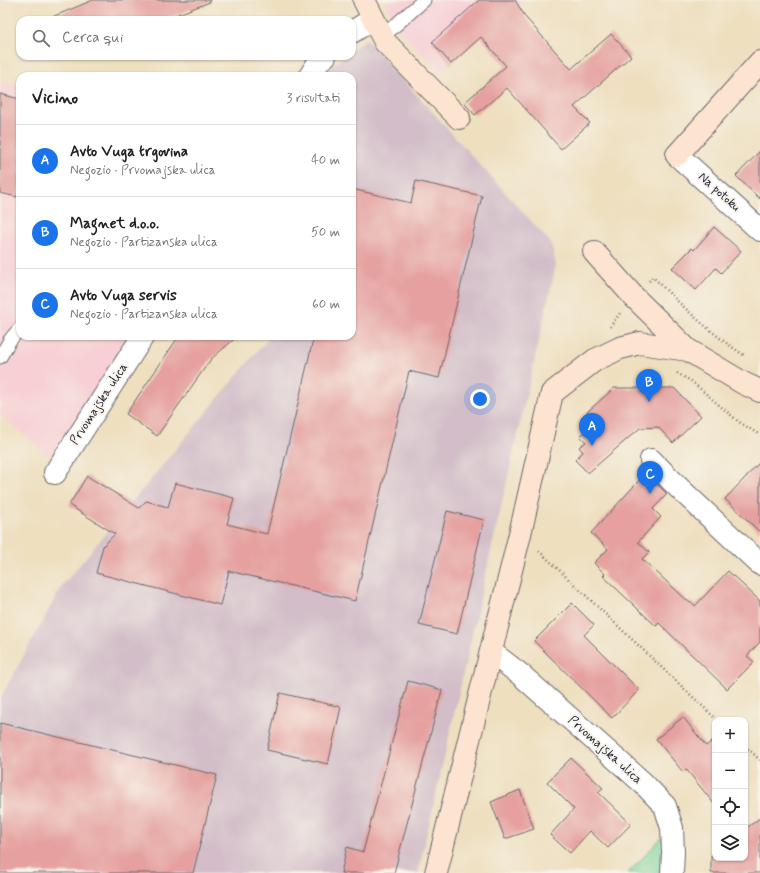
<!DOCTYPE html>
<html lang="it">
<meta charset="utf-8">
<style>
body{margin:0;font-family:Mynerve,sans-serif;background:#f6f6f6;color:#202124}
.controls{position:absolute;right:12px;bottom:12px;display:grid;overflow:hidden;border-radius:8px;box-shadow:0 1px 3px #0004}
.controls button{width:36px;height:36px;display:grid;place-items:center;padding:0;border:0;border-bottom:1px solid #e0e0e0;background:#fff;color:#202124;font:20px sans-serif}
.you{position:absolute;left:480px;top:399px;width:14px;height:14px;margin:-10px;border:3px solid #fff;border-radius:50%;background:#1a73e8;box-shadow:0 0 0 6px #1a73e833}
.badge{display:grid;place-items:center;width:26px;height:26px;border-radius:50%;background:#1a73e8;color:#fff;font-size:13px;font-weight:700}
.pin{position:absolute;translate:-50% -33px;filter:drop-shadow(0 1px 2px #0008)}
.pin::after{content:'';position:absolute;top:21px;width:14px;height:12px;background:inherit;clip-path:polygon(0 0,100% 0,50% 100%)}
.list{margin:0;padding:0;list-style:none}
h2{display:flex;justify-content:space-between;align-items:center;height:52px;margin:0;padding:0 16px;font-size:17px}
h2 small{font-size:13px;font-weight:400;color:#757577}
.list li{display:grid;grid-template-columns:26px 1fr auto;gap:12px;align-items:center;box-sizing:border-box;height:72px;padding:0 16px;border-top:1px solid #e0e0e0}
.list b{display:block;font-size:15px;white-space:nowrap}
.list p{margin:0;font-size:13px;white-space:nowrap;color:#757577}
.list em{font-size:13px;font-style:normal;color:#757577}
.icon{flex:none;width:22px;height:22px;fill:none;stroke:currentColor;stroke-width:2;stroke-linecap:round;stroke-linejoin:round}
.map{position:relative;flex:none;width:760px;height:873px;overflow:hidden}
.search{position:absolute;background:#fff;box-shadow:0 1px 3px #0004;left:16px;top:16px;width:340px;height:44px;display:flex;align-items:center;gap:10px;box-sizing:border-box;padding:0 14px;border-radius:12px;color:#757577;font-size:15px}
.panel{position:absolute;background:#fff;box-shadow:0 1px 3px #0004;left:16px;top:72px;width:340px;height:268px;border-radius:12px}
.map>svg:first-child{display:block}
.built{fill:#f7cfd4}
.industrial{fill:#d2bdc8}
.green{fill:#7ad399;stroke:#4e7a6a}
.building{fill:#e5a09f}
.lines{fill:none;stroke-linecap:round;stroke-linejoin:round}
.lane-casing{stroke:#696469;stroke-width:15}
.street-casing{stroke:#696469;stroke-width:24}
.secondary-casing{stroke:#696469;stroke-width:24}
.path{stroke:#696469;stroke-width:2.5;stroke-dasharray:1 3;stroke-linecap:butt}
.lane{stroke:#fff;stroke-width:13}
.street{stroke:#fff;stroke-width:22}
.secondary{stroke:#fde4d1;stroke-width:22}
.labels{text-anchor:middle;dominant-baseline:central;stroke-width:3.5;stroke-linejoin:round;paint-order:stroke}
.street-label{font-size:13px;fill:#22223b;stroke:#f7f3e8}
</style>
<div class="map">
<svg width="760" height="873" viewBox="0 0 760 873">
<rect width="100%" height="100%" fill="#f7f3e8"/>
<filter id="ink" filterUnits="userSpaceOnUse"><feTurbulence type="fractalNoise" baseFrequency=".025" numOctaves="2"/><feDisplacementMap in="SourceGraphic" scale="8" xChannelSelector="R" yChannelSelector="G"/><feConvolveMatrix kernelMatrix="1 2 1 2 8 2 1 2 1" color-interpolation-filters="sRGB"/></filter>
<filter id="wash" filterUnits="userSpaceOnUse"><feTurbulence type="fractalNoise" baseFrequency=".012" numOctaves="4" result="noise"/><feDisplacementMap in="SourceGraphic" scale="16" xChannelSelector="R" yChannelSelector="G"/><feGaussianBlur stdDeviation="0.9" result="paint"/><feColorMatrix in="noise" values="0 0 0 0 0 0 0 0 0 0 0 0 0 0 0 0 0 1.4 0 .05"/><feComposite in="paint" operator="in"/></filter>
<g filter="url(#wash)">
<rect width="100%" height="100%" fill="#eedfbf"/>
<path class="built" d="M383,0h140l-83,73 -36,-37z
M0,82l20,3v251h112l-80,123 -52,-45z"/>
<path class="industrial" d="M366,39l185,204 5,22 -138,608h-418v-174l62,-113 208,-250h82v-260h-30l4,-5 18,-15h8v-6z"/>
<path class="green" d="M664,835v38h-36z"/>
<g id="blocks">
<path class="building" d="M93,0h117v2l-48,18h-117z
M479,0h36l11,18 45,51 40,-35 20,22 -57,51 16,16 -29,26 -54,-61 -32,27 -11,-12 42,-37 -25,-29 -30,27 -19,-22z
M0,94l20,5v85l-3,13 -17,-4z
M760,151v48l-24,-23z
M416,181l66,15 -43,182 -30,-7 -54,230 -126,-30 -9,34 -124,-32 7,-27 12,-12 -46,-29 18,-29 52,32 7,-7 22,6 7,-24 59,15 -7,26 40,10 47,-198h38v-147l59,14z
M714,227l27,24 -20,22 -5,-5 -20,22 -24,-22 20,-20 2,2z
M179,336h59l-27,23 -54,77 -31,-22z
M614,388h60l27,28 -28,27 -15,-16 -18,1 -52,45 -13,-13 8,-8 -4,-5 7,-5 -6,-6 8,-6 -4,-4 6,-6 -5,-6z
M760,462v70l-35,-33z
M646,473l21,21 -14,15 8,8 -23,25 11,10 -7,7 48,44 2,-1 3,4 33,-35 32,30v41l-13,14 7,6 -27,27 -68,-66 -3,3 -53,-50 2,-2 -11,-11 14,-14 -17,-16z
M447,511l37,9 -27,114 -38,-9z
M572,603l22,22 -10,10 55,55 -27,28 -78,-77z
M408,681l34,9 -48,183h-53l6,-26 16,5z
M280,693l61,14 -13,57 -61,-14z
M683,717l23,29 9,-7v66l-29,-36 -3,3 -27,-33z
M0,723l217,52 -24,98h-193z
M571,758l32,30 -5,4 33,32 -23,24 -18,-17 -20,22 -20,-18 24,-26 -27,-27z
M520,790l14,39 -29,10 -14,-37z
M760,818v55h-49v-18l4,-3v6h30v-29z"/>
</g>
</g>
<g filter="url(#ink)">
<use href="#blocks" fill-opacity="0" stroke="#696469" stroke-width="1"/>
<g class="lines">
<defs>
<path id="lane" d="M382,37l42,-37
M0,357l10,-17 10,-12"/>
<path id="street" d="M352,32l21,-13
M310,76l10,-16 5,-4
M677,155l83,75
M651,460l28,28 81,76
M55,473l88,-137
M491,652l30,23 122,108 22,23 7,22 1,24 -1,21"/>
<path id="secondary" d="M364,0l21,42 74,76
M677,155l83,-93
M594,252l40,45 54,53 55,33 17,8
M436,873l84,-339 32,-141 43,-33 25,-12 20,-5 48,7"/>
</defs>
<use href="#lane" class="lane-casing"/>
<use href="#street" class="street-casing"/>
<use href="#secondary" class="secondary-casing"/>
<path class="path" d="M649,281l4,-4c28,28 58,57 91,78
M610,327l10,-14
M677,373l14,8 48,41 21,13
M539,551l178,169
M745,746l15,14"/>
<use href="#lane" class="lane"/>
<use href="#street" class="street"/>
<use href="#secondary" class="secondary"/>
</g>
</g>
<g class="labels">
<g class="street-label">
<text transform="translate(719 192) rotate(42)">Na potoku</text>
<text transform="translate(99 404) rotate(-57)">Prvomajska ulica</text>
<text transform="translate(605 750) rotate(42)">Prvomajska ulica</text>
</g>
</g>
</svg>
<div class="controls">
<button>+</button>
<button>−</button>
<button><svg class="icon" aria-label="locate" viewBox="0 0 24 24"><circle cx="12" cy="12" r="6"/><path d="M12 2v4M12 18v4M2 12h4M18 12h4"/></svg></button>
<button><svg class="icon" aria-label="layers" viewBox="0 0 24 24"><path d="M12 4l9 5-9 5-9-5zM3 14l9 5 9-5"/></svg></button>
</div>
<div class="you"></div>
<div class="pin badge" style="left:592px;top:446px">A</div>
<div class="pin badge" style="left:649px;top:402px">B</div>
<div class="pin badge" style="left:650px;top:494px">C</div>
<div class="search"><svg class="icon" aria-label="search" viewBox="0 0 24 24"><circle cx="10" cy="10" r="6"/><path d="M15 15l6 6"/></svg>Cerca qui</div>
<section class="panel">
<h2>Vicino<small>3 risultati</small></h2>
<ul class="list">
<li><span class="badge">A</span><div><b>Avto Vuga trgovina</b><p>Negozio · Prvomajska ulica</p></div><em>40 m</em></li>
<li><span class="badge">B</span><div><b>Magnet d.o.o.</b><p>Negozio · Partizanska ulica</p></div><em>50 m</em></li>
<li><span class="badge">C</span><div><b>Avto Vuga servis</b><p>Negozio · Partizanska ulica</p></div><em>60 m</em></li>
</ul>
</section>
</div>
